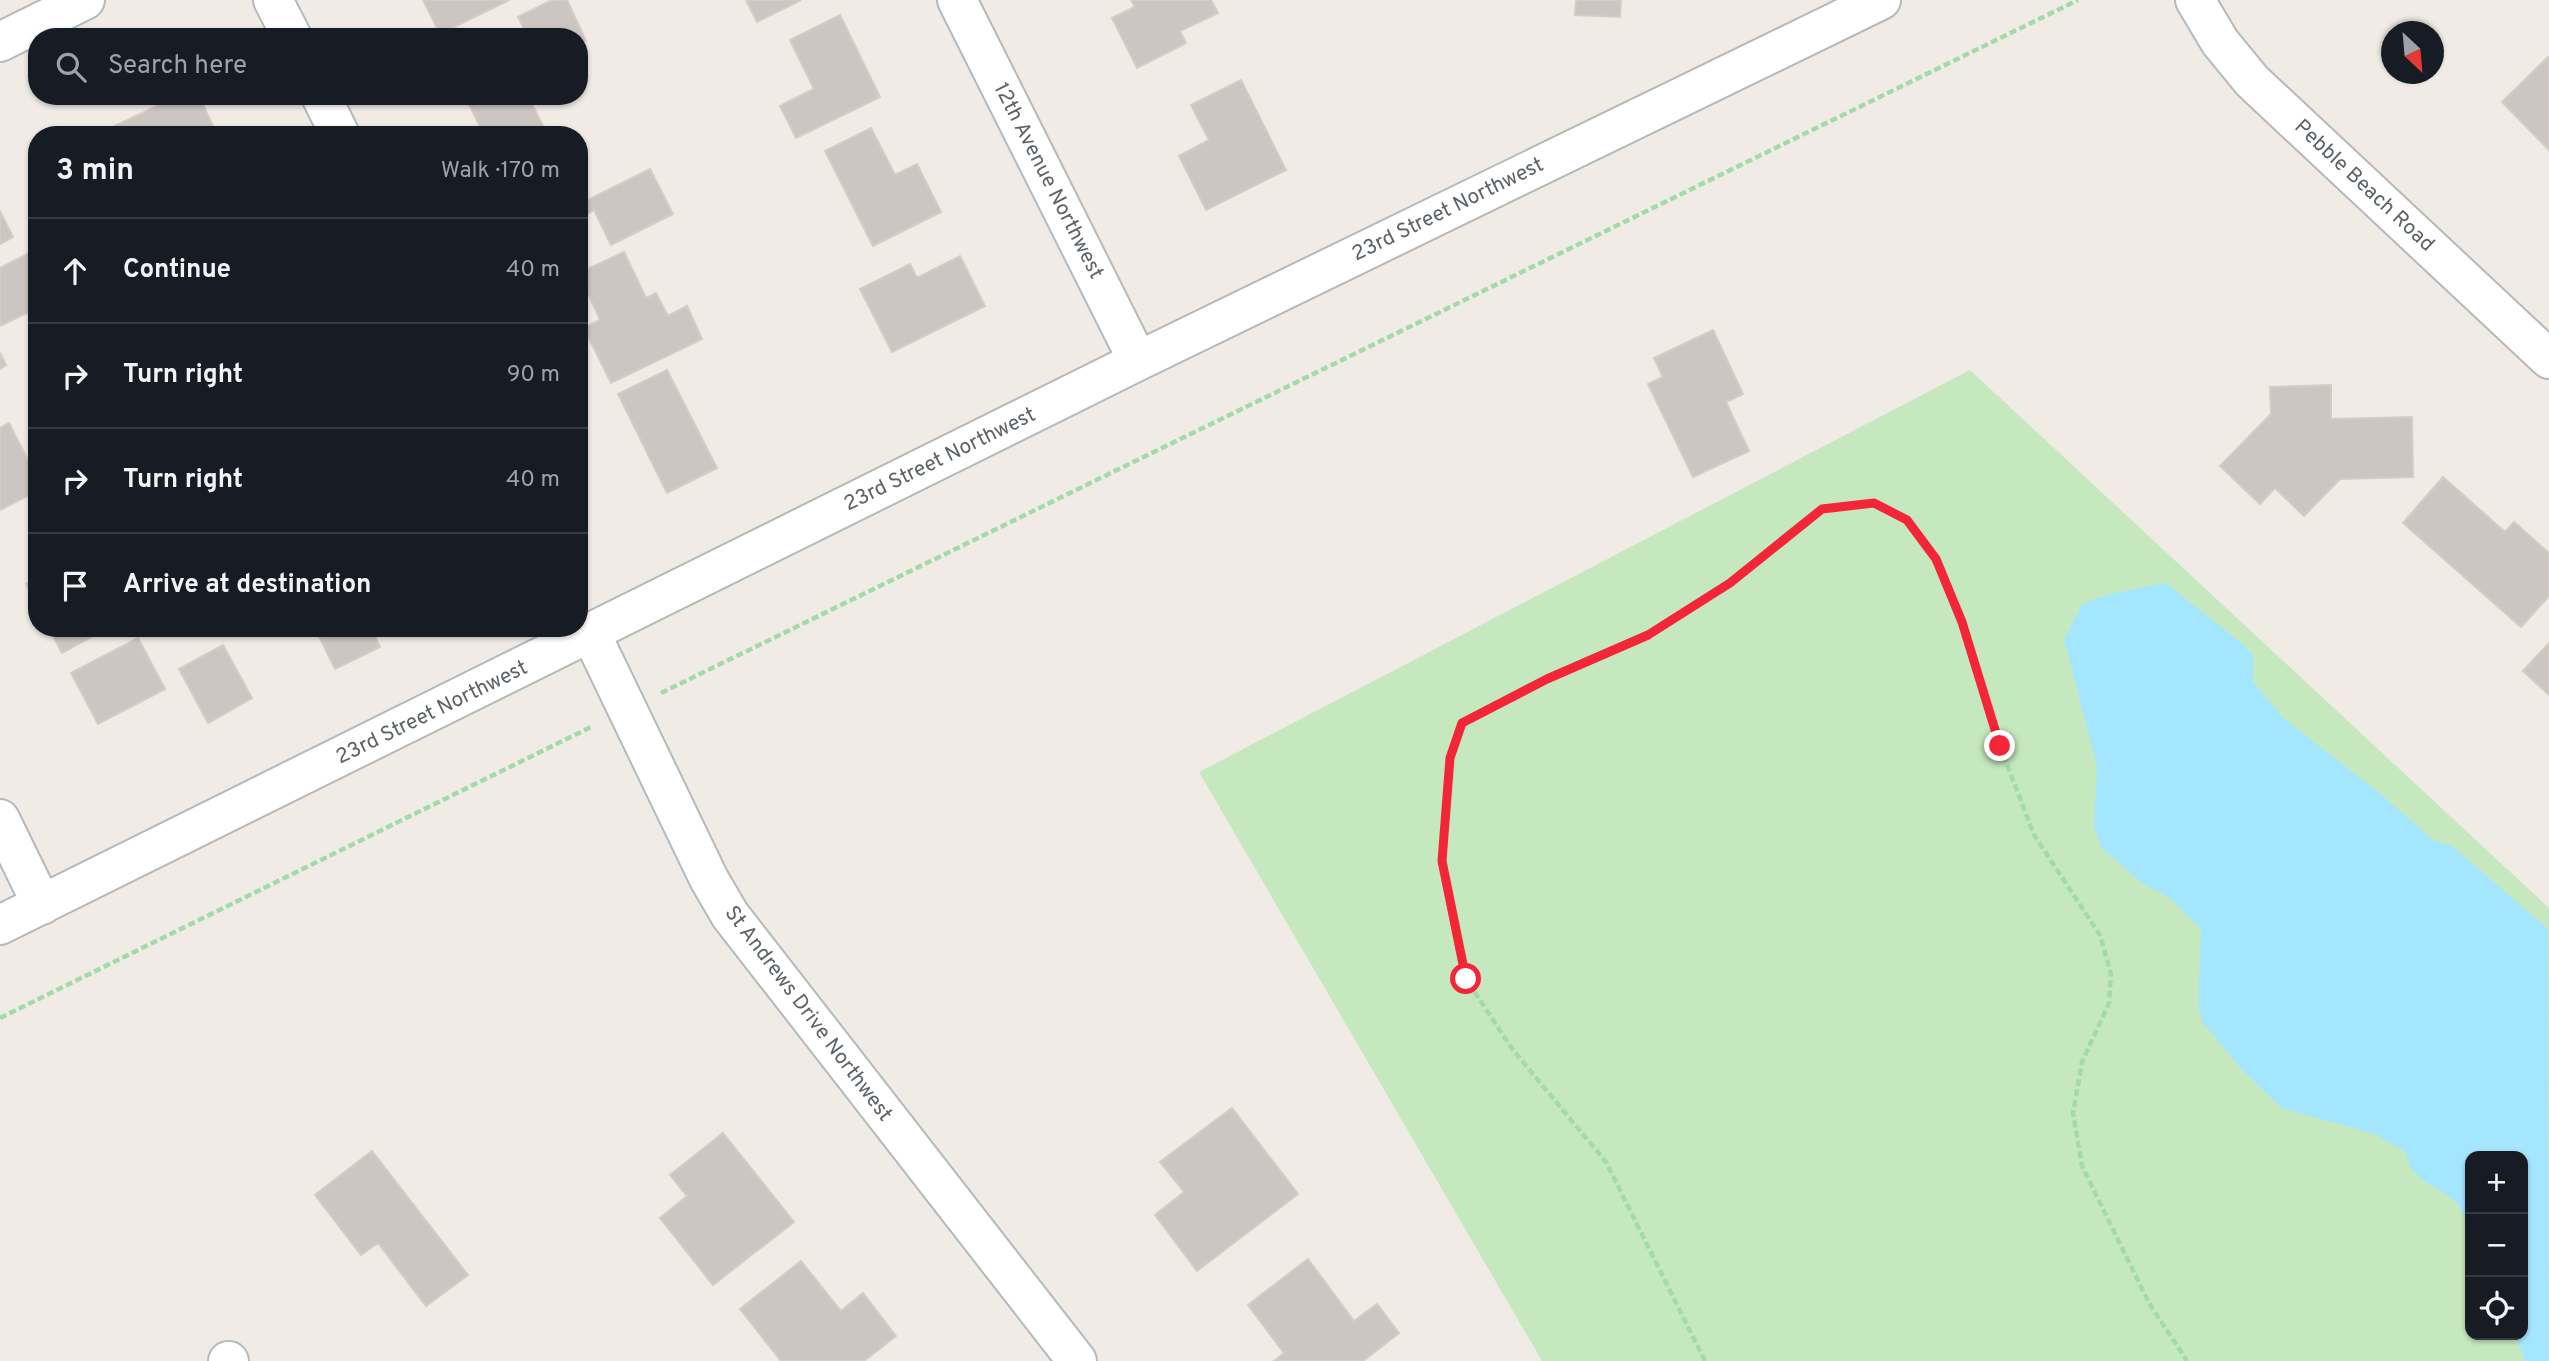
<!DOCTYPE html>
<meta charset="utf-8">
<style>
body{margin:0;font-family:Overpass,sans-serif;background:#20242c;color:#f1f3f6}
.controls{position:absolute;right:21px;bottom:21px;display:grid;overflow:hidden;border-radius:14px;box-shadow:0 2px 5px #0004}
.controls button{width:63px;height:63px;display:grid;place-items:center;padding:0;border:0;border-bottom:2px solid #363941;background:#171b24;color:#f1f3f6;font:35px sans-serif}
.compass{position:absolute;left:2381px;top:21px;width:63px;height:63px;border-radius:50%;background:#171b24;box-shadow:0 2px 5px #0004;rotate:154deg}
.stop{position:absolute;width:21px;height:21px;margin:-16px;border:5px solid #f32637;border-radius:50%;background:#fff}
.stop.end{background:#f32637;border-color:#fff;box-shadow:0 2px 7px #0008}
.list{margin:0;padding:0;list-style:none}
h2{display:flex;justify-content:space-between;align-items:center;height:91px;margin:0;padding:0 28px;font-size:30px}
h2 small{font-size:23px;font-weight:400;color:#9ea1a6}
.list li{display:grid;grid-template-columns:46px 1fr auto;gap:21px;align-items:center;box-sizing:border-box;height:105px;padding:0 28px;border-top:2px solid #363941}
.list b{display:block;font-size:26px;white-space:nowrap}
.list em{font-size:23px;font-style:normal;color:#9ea1a6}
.icon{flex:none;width:38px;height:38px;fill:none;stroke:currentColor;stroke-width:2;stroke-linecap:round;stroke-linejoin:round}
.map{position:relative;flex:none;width:2549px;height:1361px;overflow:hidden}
.search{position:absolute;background:#171b24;box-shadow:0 2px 5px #0004;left:28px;top:28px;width:560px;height:77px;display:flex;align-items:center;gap:18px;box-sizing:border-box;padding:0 24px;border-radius:28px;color:#9ea1a6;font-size:26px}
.panel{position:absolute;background:#171b24;box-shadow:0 2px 5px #0004;left:28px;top:126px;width:560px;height:511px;border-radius:28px}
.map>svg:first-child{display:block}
.green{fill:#c6e8bf;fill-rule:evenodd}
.water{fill:#a5e6ff}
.building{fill:#cbc6c1;stroke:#d5ccc2;stroke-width:2}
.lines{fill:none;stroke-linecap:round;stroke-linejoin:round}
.minor-casing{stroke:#b5b8bc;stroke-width:42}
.path{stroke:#a2dba7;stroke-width:4.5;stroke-dasharray:7 3.5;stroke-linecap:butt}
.minor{stroke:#fff;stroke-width:38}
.route{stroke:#f32637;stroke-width:9}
.labels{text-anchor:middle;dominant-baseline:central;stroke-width:5;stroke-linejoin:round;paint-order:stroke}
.street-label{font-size:21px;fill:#5c6266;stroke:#fff}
</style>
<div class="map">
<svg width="2549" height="1361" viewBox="0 0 2549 1361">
<rect width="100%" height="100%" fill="#f0ebe4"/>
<path class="green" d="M1970,370l579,538v453h-1007l-343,-589zM2470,1156h53v179h-53z"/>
<path class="water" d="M2166,583l80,64 7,9v26l31,37 92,71 58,51 18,5 96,83 1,432h-24l-10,-26h8v-179h-53v75c-4,-9 -8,-23 -15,-30 -21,-18 -43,-18 -49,-49l-32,-18 -92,-26 -37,-35 -42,-50 -5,-17 3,-77 -31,-31 -27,-14 -41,-36 -8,-22 3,-61 -33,-125 18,-36 28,-10z"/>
<path class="building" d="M423,0h86l-69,34z
M552,0h15l19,41 -7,3v-7h-51l-10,-20z
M746,0h55l-44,22z
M1131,0h80l7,13 -38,18 6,12 -49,25 -25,-50 23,-11z
M1576,0h45l-1,17 -45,-2z
M840,15l40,82 -84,41 -16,-32 34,-17 -24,-49z
M2548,57l1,1v92l-47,-48z
M1241,80l45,90 -80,40 -27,-54 30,-16 -18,-35z
M178,96h21l18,39h-121z
M465,96h63l19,38 -63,1z
M871,128l24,47 22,-11 24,48 -68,34 -48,-95z
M650,169l23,45 -62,31 -17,-35 -15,8v-32l7,15z
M0,211l13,26 -13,7z
M37,249v59l-37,18v-58z
M624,252l22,46 10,-5 12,23 19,-10 15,33 -91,44 -27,-55 16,-8 -21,-47z
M960,256l25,50 -93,46 -32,-63 50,-25 7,14z
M1713,330l30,64 -17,8 23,49 -56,26 -45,-93 15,-7 -9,-19z
M0,353l6,12 -6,4z
M667,370l50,98 -50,25 -49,-99z
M2331,385v34l81,-2 1,60 -73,2 -36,37 -29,-28 -15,16 -40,-38 51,-52 -1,-27z
M9,423l28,55v13l-37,19v-82z
M2443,477l62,55 9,-10 35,31v43l-28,31 -118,-104z
M37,578v27l-11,-21z
M49,628h59l-46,25z
M315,628h56l9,19 -45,22z
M138,638l27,51 -67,35 -27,-51z
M2549,643v52l-26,-24z
M223,645l29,53 -44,25 -29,-54z
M1232,1108l66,86 -101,77 -42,-56 29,-23 -24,-30z
M723,1133l71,89 -81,63 -53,-67 27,-22 -17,-21z
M372,1151l96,124 -42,31 -48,-63 -17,12 -46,-60z
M1308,1259l46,62 23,-17 22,29 -36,28h-89l10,-8 -36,-48z
M801,1261l40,50 22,-18 33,43 -32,25h-83l-41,-52z"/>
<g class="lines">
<defs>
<path id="minor" d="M273,0l19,37
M957,0l181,361
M2195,0l25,42 32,39 297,278
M0,42l85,-42
M321,96l19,39
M591,634l118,245 21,36 347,446
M0,819l42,86
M0,925l1138,-564 743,-361
M228,1361h1"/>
</defs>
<use href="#minor" class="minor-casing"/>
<path class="path" d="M661,693l1417,-693
M0,1018l593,-292
M1705,1361l-99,-199 -93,-112 -47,-71 -24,-118 8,-103 12,-35 85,-44 101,-44 82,-52 92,-74 52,-6 33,17 29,39 26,63 38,124 34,89 66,100 11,39 -2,29 -27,59 -9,51 9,53 67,137 38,58"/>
<use href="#minor" class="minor"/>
</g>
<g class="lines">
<path class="route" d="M1466,979l-24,-118 8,-103 12,-35 85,-44 101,-44 82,-52 92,-74 52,-6 33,17 29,39 26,63 38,124"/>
</g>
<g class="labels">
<g class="street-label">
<text transform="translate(1048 181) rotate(63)">12th Avenue Northwest</text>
<text transform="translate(2364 186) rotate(43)">Pebble Beach Road</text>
<text transform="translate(1448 210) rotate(-26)">23rd Street Northwest</text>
<text transform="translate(940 460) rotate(-26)">23rd Street Northwest</text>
<text transform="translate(432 713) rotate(-26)">23rd Street Northwest</text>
<text transform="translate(808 1014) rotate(53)">St Andrews Drive Northwest</text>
</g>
</g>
</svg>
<div class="controls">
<button>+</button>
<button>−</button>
<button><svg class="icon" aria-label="locate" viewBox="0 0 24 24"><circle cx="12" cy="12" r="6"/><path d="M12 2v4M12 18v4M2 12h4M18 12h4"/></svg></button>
</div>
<svg class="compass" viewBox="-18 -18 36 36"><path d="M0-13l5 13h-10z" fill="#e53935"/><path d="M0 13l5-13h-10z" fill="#9ea1a6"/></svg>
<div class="stop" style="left:1466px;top:979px"></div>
<div class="stop end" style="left:2000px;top:746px"></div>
<div class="search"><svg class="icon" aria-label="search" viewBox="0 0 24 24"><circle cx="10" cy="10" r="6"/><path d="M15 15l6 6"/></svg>Search here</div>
<section class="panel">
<h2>3 min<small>Walk · 170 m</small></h2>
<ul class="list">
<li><svg class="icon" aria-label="ahead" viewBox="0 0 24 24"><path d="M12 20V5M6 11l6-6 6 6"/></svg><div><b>Continue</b></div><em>40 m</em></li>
<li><svg class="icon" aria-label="right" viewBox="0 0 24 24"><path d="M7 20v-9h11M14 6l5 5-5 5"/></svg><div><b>Turn right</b></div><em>90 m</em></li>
<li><svg class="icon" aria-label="right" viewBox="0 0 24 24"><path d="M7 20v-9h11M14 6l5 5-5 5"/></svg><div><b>Turn right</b></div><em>40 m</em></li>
<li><svg class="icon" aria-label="arrive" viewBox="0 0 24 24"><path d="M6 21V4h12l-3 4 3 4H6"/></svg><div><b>Arrive at destination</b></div></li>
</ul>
</section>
</div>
